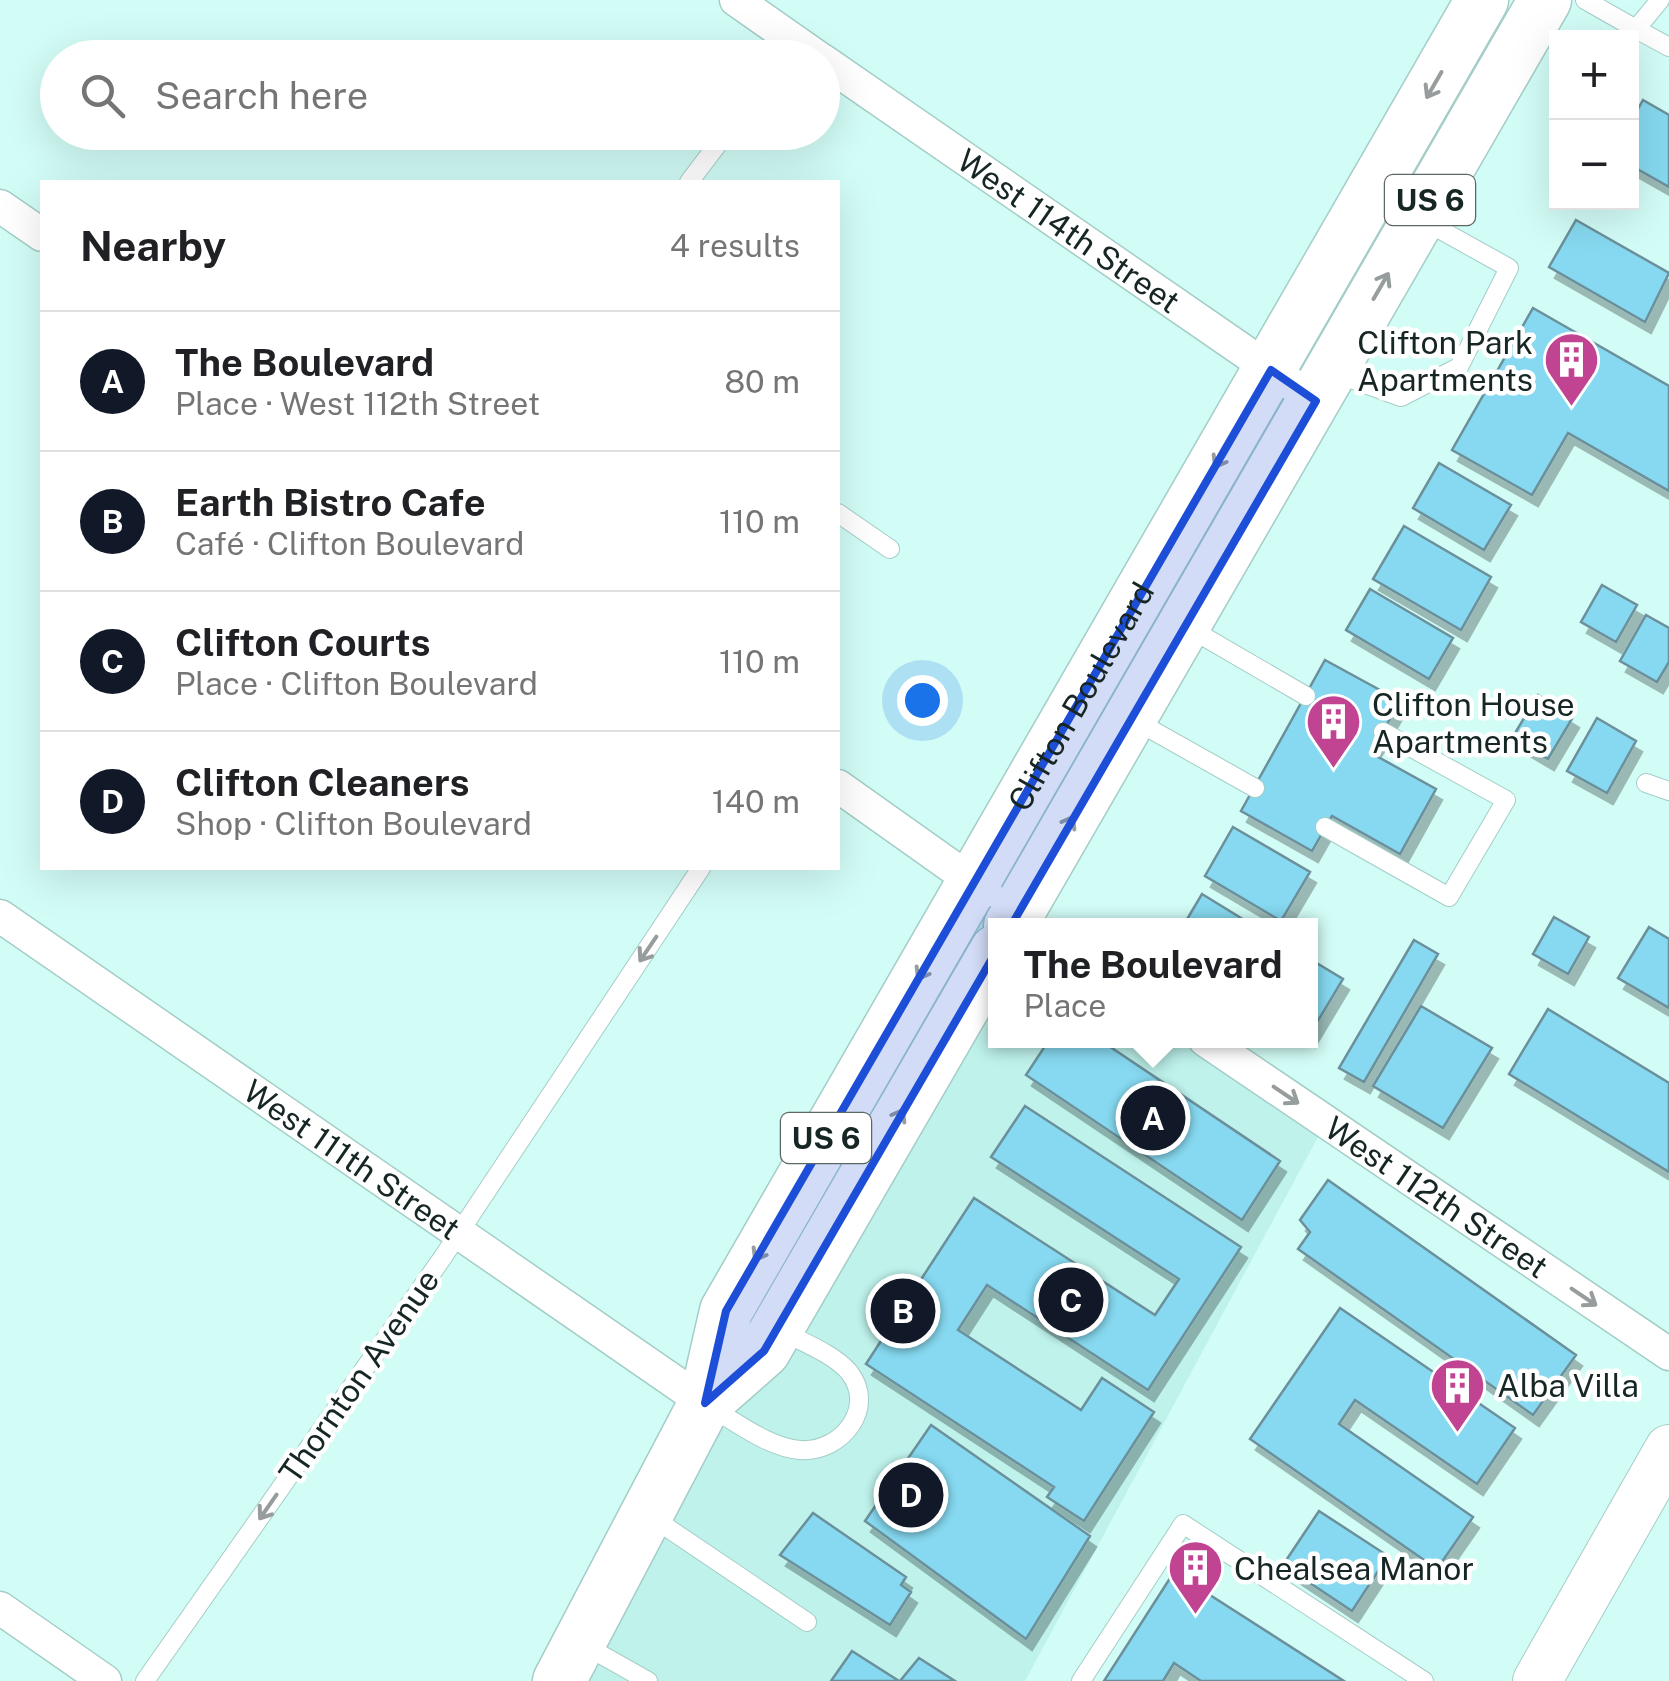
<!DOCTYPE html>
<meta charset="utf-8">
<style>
body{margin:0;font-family:"Public Sans",sans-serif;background:#f6f6f6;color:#202124}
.controls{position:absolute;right:30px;top:30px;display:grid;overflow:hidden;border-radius:0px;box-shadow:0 10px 40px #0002}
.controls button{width:90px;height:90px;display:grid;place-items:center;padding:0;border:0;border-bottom:2px solid #e0e0e0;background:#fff;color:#202124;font:50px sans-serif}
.you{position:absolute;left:922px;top:700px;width:35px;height:35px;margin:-25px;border:8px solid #fff;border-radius:50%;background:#1a73e8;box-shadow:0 0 0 15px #1a73e833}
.badge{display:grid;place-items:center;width:65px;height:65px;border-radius:50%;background:#111827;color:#fff;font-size:32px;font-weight:700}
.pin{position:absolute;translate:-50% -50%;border:5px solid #fff;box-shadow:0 2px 10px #0006}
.popup{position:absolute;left:988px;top:918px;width:330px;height:130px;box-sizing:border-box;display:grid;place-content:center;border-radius:0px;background:#fff;filter:drop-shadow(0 2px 8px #0005);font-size:32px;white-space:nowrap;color:#757577}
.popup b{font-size:38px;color:#202124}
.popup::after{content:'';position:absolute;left:50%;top:100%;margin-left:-20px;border:20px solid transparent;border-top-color:#fff}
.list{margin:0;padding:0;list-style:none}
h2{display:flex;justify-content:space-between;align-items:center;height:130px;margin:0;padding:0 40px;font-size:42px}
h2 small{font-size:32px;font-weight:400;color:#757577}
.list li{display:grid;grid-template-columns:65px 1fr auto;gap:30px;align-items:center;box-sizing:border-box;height:140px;padding:0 40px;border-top:2px solid #e0e0e0}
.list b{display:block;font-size:38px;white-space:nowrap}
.list p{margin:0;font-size:32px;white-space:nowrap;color:#757577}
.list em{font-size:32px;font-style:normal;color:#757577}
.icon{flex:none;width:55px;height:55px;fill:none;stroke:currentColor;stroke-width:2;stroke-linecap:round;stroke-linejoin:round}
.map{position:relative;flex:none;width:1669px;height:1681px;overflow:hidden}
.search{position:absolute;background:#fff;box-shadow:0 10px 40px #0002;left:40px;top:40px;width:800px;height:110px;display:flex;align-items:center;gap:25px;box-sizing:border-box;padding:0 35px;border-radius:55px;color:#757577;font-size:38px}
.panel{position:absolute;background:#fff;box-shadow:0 10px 40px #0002;left:40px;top:180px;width:800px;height:690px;border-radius:0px}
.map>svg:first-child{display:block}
.built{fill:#bef2eb}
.building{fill:#86d9f0;stroke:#6c909b;stroke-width:2.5;filter:url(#shadow)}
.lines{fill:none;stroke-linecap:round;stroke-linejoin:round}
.lane-casing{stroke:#a4cdc7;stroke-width:20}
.street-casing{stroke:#a4cdc7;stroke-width:35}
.secondary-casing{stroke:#a4cdc7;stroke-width:50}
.primary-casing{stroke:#a4cdc7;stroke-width:55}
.lane{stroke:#fff;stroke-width:18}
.street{stroke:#fff;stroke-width:32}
.secondary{stroke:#fff;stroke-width:48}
.primary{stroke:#fff;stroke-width:52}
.oneway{stroke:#969d9c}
.marked{fill:#1d4ed8;fill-opacity:0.2;stroke:#1d4ed8;stroke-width:8;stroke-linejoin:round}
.labels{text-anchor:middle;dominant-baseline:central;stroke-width:9;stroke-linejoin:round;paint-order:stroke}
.shield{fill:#fff;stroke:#5c6766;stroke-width:2.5}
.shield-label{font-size:30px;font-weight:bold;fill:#162624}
.street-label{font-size:32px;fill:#162624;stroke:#fff}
.poi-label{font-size:32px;fill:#162624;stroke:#fff;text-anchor:start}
</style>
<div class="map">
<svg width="1669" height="1681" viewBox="0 0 1669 1681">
<defs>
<filter id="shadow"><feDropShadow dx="6" dy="11" stdDeviation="0" flood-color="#0004"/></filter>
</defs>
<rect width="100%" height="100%" fill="#d2fcf6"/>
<path class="built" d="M995,951l1,89 209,1 121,81 -301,559h-466z"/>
<path class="building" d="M1643,100l26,15v72l-37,-21v-46z
M1576,220l93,53 -24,49 -96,-55z
M1533,308l136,78v105l-101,-58 -36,62 -80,-45z
M1439,463l72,42 -27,45 -71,-42z
M1404,526l87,51 -30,53 -88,-51z
M1602,585l35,20 -21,37 -35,-20z
M1370,589l83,49 -24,41 -83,-49z
M1646,615l23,13v34l-12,20 -37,-21z
M1325,660l75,41 -29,52 65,36 -36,65 -68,-38 -20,35 -71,-40z
M1538,695l35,22 -25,42 -36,-21z
M1597,718l39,23 -29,52 -40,-22z
M1233,827l77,45 -29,49 -76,-45z
M1202,894l52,32h-71z
M1554,917l35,20 -21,37 -35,-20z
M1649,927l20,12v69l-51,-30z
M1414,940l24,14 -74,128 -25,-14z
M1310,959l33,20 -33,55z
M1421,1006l71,42 -49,80 -70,-42z
M1548,1009l121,74v89l-160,-98z
M1049,1040h51l180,121 -38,59 -216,-145z
M1025,1106l216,141 -93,143 -161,-105 -29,45 123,80 21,-32 52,34 -70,109 -37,-24 7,-10 -188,-123 108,-166 181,117 24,-36 -188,-122z
M1328,1180l248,175 -43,60 -235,-166 12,-17 -10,-12z
M1340,1308l175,120 -38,56 -122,-84 -16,24 134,93 -36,52 -187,-130z
M931,1425l159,111 -64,103 -161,-118z
M1319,1511l69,45 -36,55 -69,-46z
M813,1513l93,64 -5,8 10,7 -21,33 -110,-70z
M1174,1572l170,109h-143l-27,-18 -11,18h-59z
M852,1651l47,30h-68z
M919,1658l36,23h-55z"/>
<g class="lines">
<defs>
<path id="lane" d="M1585,0l51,29 24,-29
M1636,29l33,18
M689,182l38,-50
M1332,372l69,25 58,-30 50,-99 -88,-49
M838,513l52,36
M1189,628l117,68
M1136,721l119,67
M1646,783l23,8
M1325,827l124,70 57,-97 -123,-68
M708,1406c27,15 61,42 92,44 42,3 77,-43 49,-78 -15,-18 -47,-30 -67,-41
M650,1516l157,106
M584,1645l64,36
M145,1681l298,-424 258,-389
M1081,1681l102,-157 241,157"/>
<g id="street">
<path d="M736,0l83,58"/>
<path id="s1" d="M822,60l494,341"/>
<path d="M0,206l42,29"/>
<path d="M838,786l148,105"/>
<path id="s2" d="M0,916l705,487"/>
<path id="s3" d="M1205,1040l464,314"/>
<path d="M0,1608l105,73"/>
</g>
<path id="secondary" d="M1537,1681l132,-232"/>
<g id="primary">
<path d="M1010,926l535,-926"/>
<path d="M705,1403l59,-52 232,-400"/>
<path id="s4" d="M559,1681l146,-278 21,-92 756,-1311"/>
</g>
</defs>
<use href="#lane" class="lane-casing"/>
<use href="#street" class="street-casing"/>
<use href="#secondary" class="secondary-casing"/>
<use href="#primary" class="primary-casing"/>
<use href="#lane" class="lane"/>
<use href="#street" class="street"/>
<use href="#secondary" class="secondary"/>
<use href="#primary" class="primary"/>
</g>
<defs><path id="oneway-shaft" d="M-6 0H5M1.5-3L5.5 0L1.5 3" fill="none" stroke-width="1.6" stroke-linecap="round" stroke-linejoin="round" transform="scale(2.5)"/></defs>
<g class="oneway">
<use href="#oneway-shaft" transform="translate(1434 85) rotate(120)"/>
<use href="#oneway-shaft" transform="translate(1381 286) rotate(-60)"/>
<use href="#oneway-shaft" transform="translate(1222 455) rotate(120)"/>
<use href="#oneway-shaft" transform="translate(1066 829) rotate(-60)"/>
<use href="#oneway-shaft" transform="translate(648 949) rotate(124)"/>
<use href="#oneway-shaft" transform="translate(925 967) rotate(120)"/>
<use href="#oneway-shaft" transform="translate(1286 1095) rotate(34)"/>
<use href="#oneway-shaft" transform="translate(896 1122) rotate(-60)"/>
<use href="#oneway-shaft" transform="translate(762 1248) rotate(120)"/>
<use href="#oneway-shaft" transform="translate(1584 1297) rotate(34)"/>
<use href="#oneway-shaft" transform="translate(268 1507) rotate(125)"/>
</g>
<path class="marked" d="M1271,370l45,31 -552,950 -59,52 21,-92z"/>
<defs>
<symbol id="building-pin" viewBox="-11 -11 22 30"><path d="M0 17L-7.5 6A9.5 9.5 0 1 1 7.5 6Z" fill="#c14493" stroke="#fff"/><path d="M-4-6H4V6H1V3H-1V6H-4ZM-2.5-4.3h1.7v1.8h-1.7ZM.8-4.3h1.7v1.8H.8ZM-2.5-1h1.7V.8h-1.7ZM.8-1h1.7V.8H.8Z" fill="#fff"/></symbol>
</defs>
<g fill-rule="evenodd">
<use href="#building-pin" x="1540" y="328" width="63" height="86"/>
<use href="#building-pin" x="1302" y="690" width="63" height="86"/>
<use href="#building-pin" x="1426" y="1354" width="63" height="86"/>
<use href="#building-pin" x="1164" y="1536" width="63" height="86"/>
</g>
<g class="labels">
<g class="shield">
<rect x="1385" y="175" width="90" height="50" rx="8"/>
<rect x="781" y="1113" width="90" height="50" rx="8"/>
</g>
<g class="shield-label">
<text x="1430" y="200">US 6</text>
<text x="826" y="1138">US 6</text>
</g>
<g class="street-label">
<text stroke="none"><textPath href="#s1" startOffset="300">West 114th Street</textPath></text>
<text stroke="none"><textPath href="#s4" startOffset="1118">Clifton Boulevard</textPath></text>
<text stroke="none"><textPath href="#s2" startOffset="428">West 111th Street</textPath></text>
<text stroke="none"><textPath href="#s3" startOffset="280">West 112th Street</textPath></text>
<text transform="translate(359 1376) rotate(-55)">Thornton Avenue</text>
</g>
<g class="poi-label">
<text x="1533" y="342" text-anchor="end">Clifton Park<tspan x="1533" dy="37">Apartments</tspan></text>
<text x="1372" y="704">Clifton House<tspan x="1372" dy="37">Apartments</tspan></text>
<text x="1497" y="1385">Alba Villa</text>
<text x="1234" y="1568">Chealsea Manor</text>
</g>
</g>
</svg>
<div class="controls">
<button>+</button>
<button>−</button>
</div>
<div class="you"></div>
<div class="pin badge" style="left:1153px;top:1118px">A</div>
<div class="popup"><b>The Boulevard</b>Place</div>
<div class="pin badge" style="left:903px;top:1311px">B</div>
<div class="pin badge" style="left:1071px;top:1300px">C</div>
<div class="pin badge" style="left:911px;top:1495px">D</div>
<div class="search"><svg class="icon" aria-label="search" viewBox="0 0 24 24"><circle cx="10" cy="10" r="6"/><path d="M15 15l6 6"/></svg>Search here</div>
<section class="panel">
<h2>Nearby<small>4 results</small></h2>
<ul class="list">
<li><span class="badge">A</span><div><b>The Boulevard</b><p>Place · West 112th Street</p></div><em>80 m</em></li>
<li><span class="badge">B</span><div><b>Earth Bistro Cafe</b><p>Café · Clifton Boulevard</p></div><em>110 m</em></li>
<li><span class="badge">C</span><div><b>Clifton Courts</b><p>Place · Clifton Boulevard</p></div><em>110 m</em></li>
<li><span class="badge">D</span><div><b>Clifton Cleaners</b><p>Shop · Clifton Boulevard</p></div><em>140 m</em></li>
</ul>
</section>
</div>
